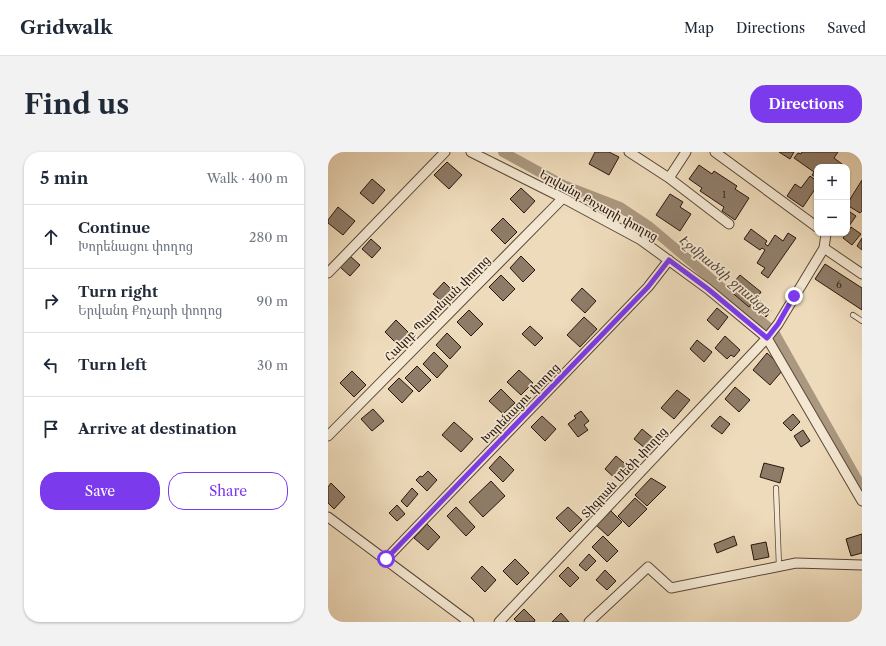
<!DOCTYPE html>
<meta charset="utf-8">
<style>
body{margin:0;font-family:"Libre Caslon Text","Noto Serif Armenian",serif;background:#f2f2f3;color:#1f2937}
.controls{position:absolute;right:12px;top:12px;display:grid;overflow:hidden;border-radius:8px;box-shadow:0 1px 3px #0004}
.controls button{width:36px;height:36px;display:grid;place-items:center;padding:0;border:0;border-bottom:1px solid #e0e1e3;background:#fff;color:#1f2937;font:20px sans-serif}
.stop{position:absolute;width:12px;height:12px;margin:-9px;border:3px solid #7c3aed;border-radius:50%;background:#fff}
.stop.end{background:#7c3aed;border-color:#fff;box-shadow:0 1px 4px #0008}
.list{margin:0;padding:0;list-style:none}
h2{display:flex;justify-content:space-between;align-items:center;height:52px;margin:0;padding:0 16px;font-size:17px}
h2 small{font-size:13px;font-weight:400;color:#747a83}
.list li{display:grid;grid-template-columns:26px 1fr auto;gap:12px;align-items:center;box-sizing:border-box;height:64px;padding:0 16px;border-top:1px solid #e0e1e3}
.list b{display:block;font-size:15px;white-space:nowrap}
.list p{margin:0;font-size:13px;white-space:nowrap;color:#747a83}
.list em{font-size:13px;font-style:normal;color:#747a83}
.actions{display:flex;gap:8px;padding:12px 16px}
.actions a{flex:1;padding:9px 0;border:1px solid #7c3aed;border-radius:16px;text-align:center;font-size:14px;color:#7c3aed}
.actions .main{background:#7c3aed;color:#fff}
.icon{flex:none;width:22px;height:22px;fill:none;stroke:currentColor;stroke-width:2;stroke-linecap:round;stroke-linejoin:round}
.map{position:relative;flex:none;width:534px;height:470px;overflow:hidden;border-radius:16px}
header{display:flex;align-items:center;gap:24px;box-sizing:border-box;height:56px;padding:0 20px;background:#fff;border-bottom:1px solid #e0e1e3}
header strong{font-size:19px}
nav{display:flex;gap:22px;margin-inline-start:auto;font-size:14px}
.intro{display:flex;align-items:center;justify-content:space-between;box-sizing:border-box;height:96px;padding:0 24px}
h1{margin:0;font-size:28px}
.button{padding:10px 18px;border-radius:16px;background:#7c3aed;color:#fff;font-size:14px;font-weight:700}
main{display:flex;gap:24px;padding:0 24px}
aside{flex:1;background:#fff;border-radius:16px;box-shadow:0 1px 3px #0004}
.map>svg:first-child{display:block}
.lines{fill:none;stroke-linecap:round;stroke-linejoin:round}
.canal{stroke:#ab9880;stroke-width:10}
.building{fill:#8f7c68;stroke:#29160e}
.lane-casing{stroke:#5a4739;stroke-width:6}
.street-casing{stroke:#5a4739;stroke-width:11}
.lane{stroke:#f4e8d3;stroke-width:4.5}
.street{stroke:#f4e8d3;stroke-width:9}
.route{stroke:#7c3aed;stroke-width:5}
.labels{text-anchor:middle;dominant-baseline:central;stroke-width:3.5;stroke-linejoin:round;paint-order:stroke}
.number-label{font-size:10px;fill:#423024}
.street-label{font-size:12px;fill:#29160e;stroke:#f4e8d3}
.water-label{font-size:13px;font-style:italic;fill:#5d4a3c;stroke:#f4e8d3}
</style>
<header>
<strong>Gridwalk</strong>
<nav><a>Map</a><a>Directions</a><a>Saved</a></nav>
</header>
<div class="intro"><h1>Find us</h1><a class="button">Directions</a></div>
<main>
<aside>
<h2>5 min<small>Walk · 400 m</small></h2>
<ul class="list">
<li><svg class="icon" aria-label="ahead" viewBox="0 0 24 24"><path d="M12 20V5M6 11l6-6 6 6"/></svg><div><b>Continue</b><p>Խորենացու փողոց</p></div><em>280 m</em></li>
<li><svg class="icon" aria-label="right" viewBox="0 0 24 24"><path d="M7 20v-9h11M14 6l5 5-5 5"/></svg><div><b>Turn right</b><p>Երվանդ Քոչարի փողոց</p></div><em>90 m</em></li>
<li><svg class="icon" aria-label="left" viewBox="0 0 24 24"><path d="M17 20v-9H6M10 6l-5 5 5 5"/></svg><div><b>Turn left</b></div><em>30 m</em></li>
<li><svg class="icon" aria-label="arrive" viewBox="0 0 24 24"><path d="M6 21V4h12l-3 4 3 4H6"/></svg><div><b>Arrive at destination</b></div></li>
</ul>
<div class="actions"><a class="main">Save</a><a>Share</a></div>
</aside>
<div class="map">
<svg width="534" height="470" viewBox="0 0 534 470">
<rect width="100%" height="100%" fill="#eedbbb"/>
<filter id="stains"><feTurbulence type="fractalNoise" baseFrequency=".005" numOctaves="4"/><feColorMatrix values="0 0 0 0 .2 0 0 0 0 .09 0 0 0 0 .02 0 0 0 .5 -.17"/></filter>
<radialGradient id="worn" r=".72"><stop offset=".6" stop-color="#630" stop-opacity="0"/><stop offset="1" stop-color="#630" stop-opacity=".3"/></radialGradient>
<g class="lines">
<path class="canal" d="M175,0l60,33 57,22 30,20 124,105 88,156"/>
</g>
<path class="building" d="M267,0h14l10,5 -10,18 -20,-11z
M451,0h15l-4,7z
M474,0h36l-4,6 12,9h-29v11l-5,-3 2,-3 -20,-14 4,-5 3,1z
M119,10l15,13 -13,14 -15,-14z
M371,13l13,9 2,-3 23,15 -2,3 14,9 -14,22 -13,-9 2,-4 -24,-16 2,-3 -13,-9z
M482,24l7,5v5l-14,21 -16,-11 8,-12 6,4z
M44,27l13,11 -12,14 -13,-11z
M534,28v31l-2,2 -13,-8v-1z
M193,36l14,13 -11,12 -14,-14z
M342,42l13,8 -3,5 11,7 -11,17 -24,-16z
M10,55l17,14 -12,14 -15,-12v-3z
M519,58l9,6 -9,13z
M175,66l14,14 -12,12 -14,-14z
M523,75l10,7 -9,11 -9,-7z
M423,77l16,12 -2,3 3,2 7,-11 8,6 5,-8 8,5 -28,40 -7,-5 4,-5 -8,-5 8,-13 -3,-2 -2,2 -16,-11z
M534,86v12l-5,-4z
M43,87l10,9 -9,10 -10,-9z
M22,104l10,9 -10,11 -10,-9z
M193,104l14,14 -12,12 -13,-14z
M497,112l37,24v22l-47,-31z
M173,123l14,14 -12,12 -14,-14z
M412,123l21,17 -4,6 14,12 -5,7 -15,-13 -2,3 -21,-18z
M116,130l11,11 -10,11 -12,-10z
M254,136l14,13 -11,12 -14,-13z
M389,156l11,9 -10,13 -11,-10z
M141,158l14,14 -12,12 -14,-14z
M256,165l13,12 -17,18 -13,-12z
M68,168l14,14 -11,12 -14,-14z
M202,174l13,12 -8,8 -13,-12z
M119,181l14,14 -11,12 -14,-14z
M397,184l15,14 -6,7 -3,-2 -4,4 -12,-11z
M369,188l15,12 -8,10 -14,-13z
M106,200l14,14 -11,12 -14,-14z
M439,201l12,11 3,7 -12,14 -17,-15z
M89,214l14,14 -12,12 -14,-14z
M191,218l14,13 -12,12 -14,-13z
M24,219l14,14 -12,12 -14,-14z
M71,226l14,13 -11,12 -14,-14z
M407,235l15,13 -11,12 -14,-13z
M173,237l14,14 -12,11 -14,-13z
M349,238l13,10 -16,19 -13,-11z
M45,257l11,12 -12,10 -11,-12z
M253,259l8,10 -5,4 4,5 -10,7 -10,-13 8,-6 -2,-2z
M465,262l7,8 -9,9 -8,-8z
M214,264l14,13 -11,12 -14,-14z
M392,264l10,8 -8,10 -11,-8z
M126,270l19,17 -12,13 -19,-17z
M314,277l12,10 -8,10 -12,-10z
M475,278l7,11 -9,6 -7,-11z
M172,304l14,14 -11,12 -14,-14z
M288,304l14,12 -12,13 -13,-12z
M436,311l20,5 -4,15 -20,-6z
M100,319l9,9 -10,11 -11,-11 4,-4 2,1z
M323,326l15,9 -19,19 -12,-11z
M163,329l14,15 -22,21 -14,-15z
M3,331l14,14 -11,12 -6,-6v-16z
M84,336l6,6 -11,13 -6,-6z
M307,346l12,11 -18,18 -11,-11z
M69,353l8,9 -8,7 -8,-8z
M128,355l19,20 -9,9 -19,-20z
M240,355l14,13 -12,12 -14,-14z
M283,359l11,11 -14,14 -12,-11z
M99,372l13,13 -12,13 -14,-12z
M534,382v19l-11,3 -5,-17z
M275,384l15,15 -11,11 -15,-15z
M406,384l3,9 -20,8 -3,-9z
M438,390l3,15 -15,3 -3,-15z
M261,402l7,7 -10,10 -7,-6z
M187,407l14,14 -12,12 -14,-14z
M154,414l14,14 -11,12 -14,-14z
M240,415l11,11 -9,9 -11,-11z
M277,418l11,11 -9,9 -11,-10z
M196,457l11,11 -1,2h-17l-3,-3z
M233,461l8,9h-17z"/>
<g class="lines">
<defs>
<path id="lane" d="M525,163l9,6
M448,336l3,78"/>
<path id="street" d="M143,0l92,46 78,42 67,49 59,49 95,163
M301,0l40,26 60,46
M387,0l102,75
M341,26l17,-26
M497,81l1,1 -2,14 38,26
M0,121l117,-121
M0,284l235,-238
M0,365l141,105
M58,407l262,-272 21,-27
M171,470l268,-284 11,-14 46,-76
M261,470l59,-55 23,21 125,-25 66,2"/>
</defs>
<use href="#lane" class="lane-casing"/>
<use href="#street" class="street-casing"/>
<use href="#lane" class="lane"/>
<use href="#street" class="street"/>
</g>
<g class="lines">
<path class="route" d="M58,407l262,-272 21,-27 39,29 59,49 11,-14 16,-28"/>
</g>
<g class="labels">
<g class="number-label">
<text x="396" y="42">1</text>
<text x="511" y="132">6</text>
</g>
<g class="street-label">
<text transform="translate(271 53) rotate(29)">Երվանդ Քոչարի փողոց</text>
<text transform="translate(109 156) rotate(-45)">Հակոբ Պարոնյան փողոց</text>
<text transform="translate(192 251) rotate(-46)">Խորենացու փողոց</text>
<text transform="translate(296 320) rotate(-47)">Տիգրան Մեծի փողոց</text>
</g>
<g class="water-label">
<text transform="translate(397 122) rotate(40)">Էջմիածնի ջրանցք</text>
</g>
</g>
<rect width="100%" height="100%" filter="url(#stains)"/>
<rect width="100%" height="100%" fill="url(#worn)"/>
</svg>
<div class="controls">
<button>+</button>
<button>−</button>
</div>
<div class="stop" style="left:58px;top:407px"></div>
<div class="stop end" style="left:466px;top:144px"></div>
</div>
</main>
